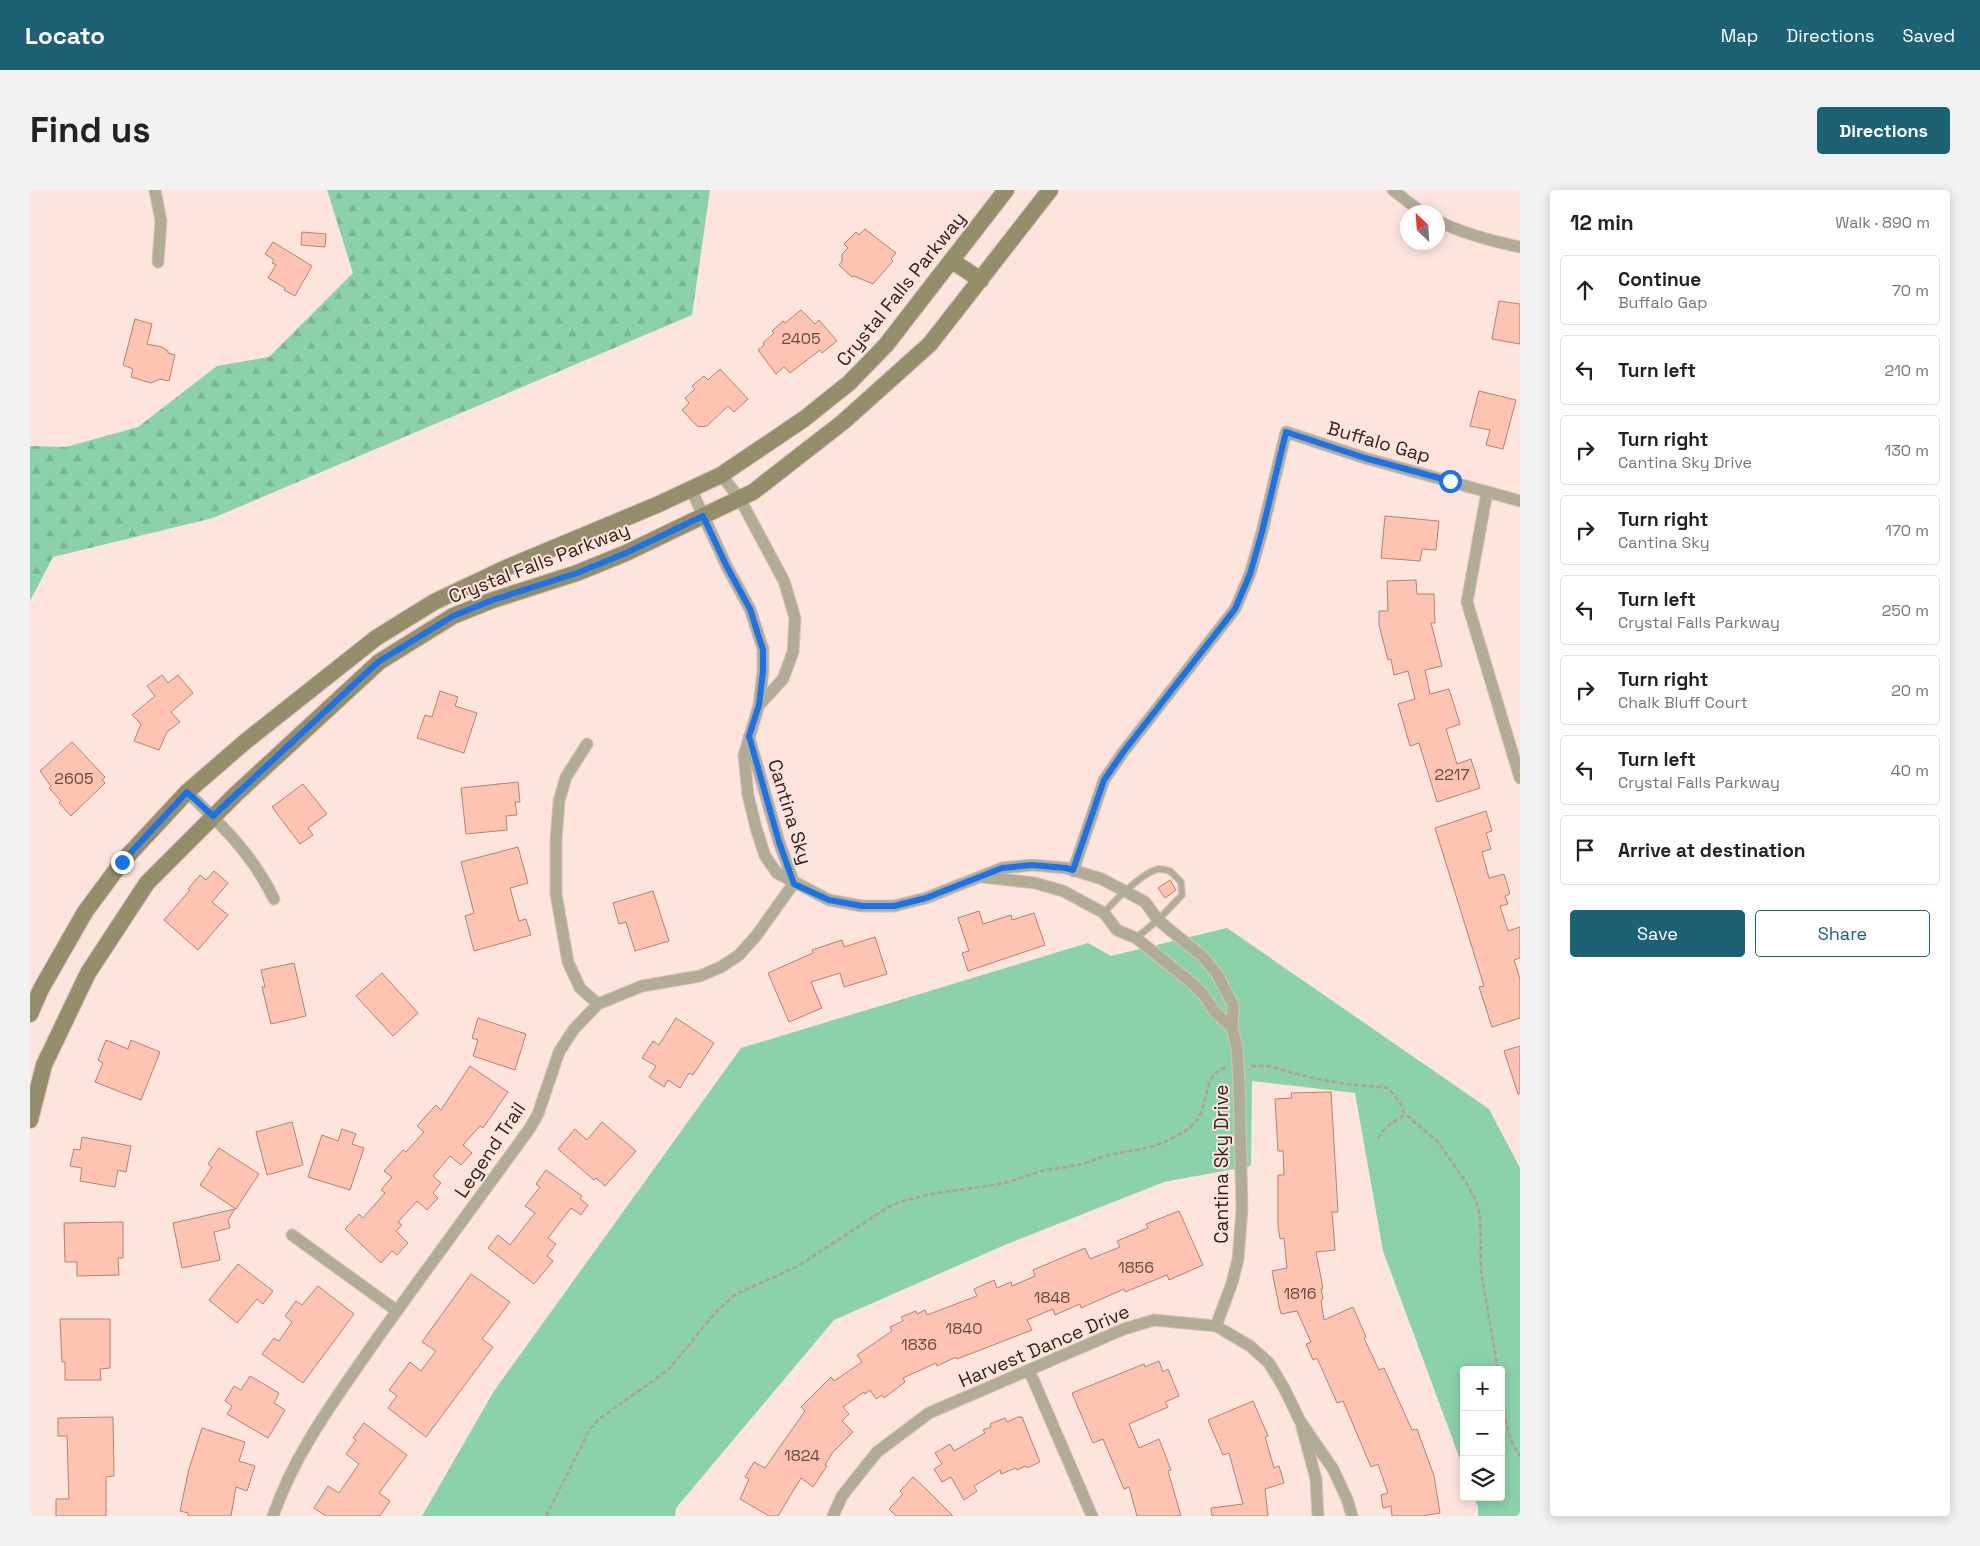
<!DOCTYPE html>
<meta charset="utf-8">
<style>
body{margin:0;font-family:"Space Grotesk",sans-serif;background:#f2f2f2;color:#222}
.controls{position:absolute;right:15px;bottom:15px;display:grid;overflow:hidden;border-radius:5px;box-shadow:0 2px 12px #0003}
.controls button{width:45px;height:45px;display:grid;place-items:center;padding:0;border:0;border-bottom:1px solid #e0e0e0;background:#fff;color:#222;font:25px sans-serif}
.compass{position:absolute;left:1370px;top:15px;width:45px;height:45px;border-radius:50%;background:#fff;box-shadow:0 2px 12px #0003;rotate:335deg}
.stop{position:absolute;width:15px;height:15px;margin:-11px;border:4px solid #1a73e8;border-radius:50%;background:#fff}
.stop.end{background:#1a73e8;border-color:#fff;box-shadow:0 1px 5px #0008}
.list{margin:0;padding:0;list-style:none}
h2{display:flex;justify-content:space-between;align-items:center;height:65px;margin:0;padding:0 20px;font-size:21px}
h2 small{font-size:16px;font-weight:400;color:#767676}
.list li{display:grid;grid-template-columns:32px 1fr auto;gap:15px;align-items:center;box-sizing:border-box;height:70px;margin:0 10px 10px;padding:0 10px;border:1px solid #e0e0e0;border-radius:5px}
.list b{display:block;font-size:19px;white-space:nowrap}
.list p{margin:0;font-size:16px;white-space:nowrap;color:#767676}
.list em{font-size:16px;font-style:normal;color:#767676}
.actions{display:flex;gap:10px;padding:15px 20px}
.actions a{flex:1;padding:11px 0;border:1px solid #1d6274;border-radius:5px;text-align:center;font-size:18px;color:#1d6274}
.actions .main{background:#1d6274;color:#fff}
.icon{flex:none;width:28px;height:28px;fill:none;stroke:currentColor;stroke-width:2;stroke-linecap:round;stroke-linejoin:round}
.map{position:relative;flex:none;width:1490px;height:1326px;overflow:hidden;border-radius:5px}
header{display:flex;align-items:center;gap:30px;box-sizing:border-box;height:70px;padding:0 25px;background:#1d6274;color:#fff}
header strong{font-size:24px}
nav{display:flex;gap:28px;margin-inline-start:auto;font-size:18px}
.intro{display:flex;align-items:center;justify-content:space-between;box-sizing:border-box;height:120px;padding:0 30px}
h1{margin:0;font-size:35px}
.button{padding:12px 22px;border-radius:5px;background:#1d6274;color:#fff;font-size:18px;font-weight:700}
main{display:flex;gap:30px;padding:0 30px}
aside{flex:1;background:#fff;border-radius:5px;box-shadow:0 2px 12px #0003}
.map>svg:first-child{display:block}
.green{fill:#8bd2ab}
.forest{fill:url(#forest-firs)}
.building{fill:#ffc4b1;stroke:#b78170}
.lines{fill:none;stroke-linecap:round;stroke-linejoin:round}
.lane-casing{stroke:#d9c2ba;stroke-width:8}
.street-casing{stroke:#d9c2ba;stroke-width:13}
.secondary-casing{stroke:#d9c2ba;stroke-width:18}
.path{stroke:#b49d95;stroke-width:2.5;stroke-dasharray:5 2.5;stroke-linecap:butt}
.lane{stroke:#b0ac95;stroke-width:5.5}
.street{stroke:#b0ac95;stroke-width:11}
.secondary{stroke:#948e6b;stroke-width:16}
.route{stroke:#1a73e8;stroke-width:6}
.labels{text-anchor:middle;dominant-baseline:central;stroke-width:4;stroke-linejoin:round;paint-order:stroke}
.number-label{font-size:16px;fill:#684a40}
.street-label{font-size:19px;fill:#36211a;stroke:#fde5dd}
</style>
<header>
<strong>Locato</strong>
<nav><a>Map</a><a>Directions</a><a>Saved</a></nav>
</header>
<div class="intro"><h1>Find us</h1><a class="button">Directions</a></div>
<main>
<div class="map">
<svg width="1490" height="1326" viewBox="0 0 1490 1326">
<defs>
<pattern id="forest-firs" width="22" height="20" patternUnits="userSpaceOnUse" patternTransform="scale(1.25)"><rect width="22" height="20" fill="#8bd2ab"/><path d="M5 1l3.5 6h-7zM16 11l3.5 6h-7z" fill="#79b493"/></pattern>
</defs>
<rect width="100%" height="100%" fill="#fde5dd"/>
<path class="green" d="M1197,738l262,181 31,59v348h-42v-9l-4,-10h27v-127h-37v100l-81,-219 -28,-158 -103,-12 -1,85 -87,16 -157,62 -173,76 -158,188 -1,8h-253l72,-125 247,-343 347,-105 23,13z"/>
<path class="forest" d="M297,0h383l-18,125 -479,203 -160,39 -23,44v-155l36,1 72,-20 79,-61 52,-9 84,-84z"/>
<path class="building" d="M835,39l31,24 -5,6 2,2 -20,23 -19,-8 -2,1 -13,-12 3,-4v-7l6,-6 -4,-4 12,-12 3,3z
M272,42l24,2 -1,13 -24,-2z
M243,52l39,24 -17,30 -11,-6 1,-2 -17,-10 8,-13 -4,-2 2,-3 -9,-6z
M1469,111l21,3v40l-28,-5z
M771,120l14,14 4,-4 18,21 -15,12 -2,-3 -30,23 -6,-6 -8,7 -18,-24 6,-5 -1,-2 11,-10 -2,-2 11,-10 2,2z
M105,129l17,5 -5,20 15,3 6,4v2l7,2 -6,26 -9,-2 -9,4 -20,-6 2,-8 -10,-4z
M690,179l28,30 -14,13 -6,-6 -21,20 -9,1 -16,-17 7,-7 -4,-5 10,-9 -3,-3 12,-10 4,4z
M1449,201l37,9 -13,49 -17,-4 4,-15 -20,-4z
M1355,326l54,5 -3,29 -14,-1 -2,12 -39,-3z
M1386,390l1,14h17l1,29h-4l11,43 -17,4 5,24 19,-5 11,35 -14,5 11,35 14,-5 9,29 -43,14 -18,-59 -9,3 -12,-42 17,-5 -7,-28 -14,4 -3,-16 -3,1 -9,-35v-14h9l-1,-30z
M132,485l6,8 10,-8 15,18 -22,19 9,10 -13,10 -8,18 -25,-9 7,-17 -9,-9 23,-19 -8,-10z
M410,501l18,6 -3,9 22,7 -13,40 -47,-15 8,-23 7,2z
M42,552l33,35 -3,3 3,3 -34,33 -12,-13 2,-2 -12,-13 2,-2 -11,-15z
M488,592l2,20h-5l2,13 -11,1 1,14 -41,4 -5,-46z
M273,594l24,30 -19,14 5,7 -13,9 -28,-37z
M1456,621l6,20 -6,2 5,16 -9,3 7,26 15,-4 6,20 -5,2 3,8 -8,2 8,25 12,-4v31l-6,2 6,19v39l-28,9 -13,-40 5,-1 -49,-158z
M488,657l10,36 -18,5 9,33 7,-2 5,16 -57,16 -9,-35 9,-3 -13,-51z
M184,681l14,12 -16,19 16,13 -30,35 -34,-30 26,-30 -2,-1 12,-14 6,5z
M1140,690l6,10 -11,8 -7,-10z
M623,701l16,50 -34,10 -9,-29 -7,2 -6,-21z
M949,721l4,13 28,-9 1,5 22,-7 11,32 -77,26 -6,-18 7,-2 -11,-33z
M845,747l12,37 -43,13 -4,-14 -29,9 11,26 -33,14 -21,-49 45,-20 -1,-3 30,-10 2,7z
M264,773l12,53 -35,8 -9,-37h3l-4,-17z
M352,783l36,40 -25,23 -37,-40z
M448,828l48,16 -11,36 -42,-14 5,-16 -6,-2z
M646,828l38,25 -21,32 -4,-2 -9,15 -12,-8 -4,7 -15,-10 7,-11 -14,-8 11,-17 6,4z
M76,850l22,9 3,-9 29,12 -19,48 -46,-18 8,-19 -5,-3z
M1490,856v47l-2,1 -14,-43z
M440,876l38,26 -25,36 -3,-2 -17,19 9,8 -11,12 -11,-9 -17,20 8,7 -8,10 5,5 -11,12 -10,-9 -19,21 4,3 -6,6 12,12 -11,12 -5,-4 -11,12 -36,-34 14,-15 4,4 22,-25 -4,-3 11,-13 -8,-6 19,-21 3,2 18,-20 -7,-6 19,-21 5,5z
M1301,902l7,120h-6l3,38 -19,2 7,36 -2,1 2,9 -2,3 3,19 29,-13 13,30 -2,1 15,32 5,-2 28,62 5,-1 17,47 6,37 -18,3h-30l-1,-10 -8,2 -2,-13 7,-2 -10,-29 -7,3 -28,-66 -6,2 -20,-45 -4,2 -7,-16 5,-2 -14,-31 -16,3 -2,-8 -7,-35 15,-3 -3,-30 -4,1 -2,-13v-51h6l-1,-24h-5l-3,-52 17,-1 -1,-5z
M262,932l11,43 -36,10 -11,-43z
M572,932l34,29 -31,35 -9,-8 -2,2 -36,-31 17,-20 12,11z
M312,939l14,5 -4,10 12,4 -14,42 -42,-13 14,-42 16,6z
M52,947l49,9 -5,26 -8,-2 -3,17 -35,-6 2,-13 -12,-2 4,-17 6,1z
M189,958l40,26 -23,35 -36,-24 12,-18 -4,-3z
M516,980l36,26 -2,3 8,6 -7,10 -10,-7 -23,30 8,6 -9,12 6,5 -19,23 -46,-36 10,-13 12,10 25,-32 -10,-7 15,-19 -4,-3z
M205,1019l-7,11 2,8 -16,4 6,28 -38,8 -9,-45z
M1149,1021l24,54 -34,15 -2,-5 -42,17 -1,-3 -43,19 -1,-4 -25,11 -2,-6 -26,11 5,10 -75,29 -1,-2 -19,9 -1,-3 -33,15 2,4 -21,16 -2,-3 -6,4 -6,-9 -5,4 -1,-2 -21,15 6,7 -7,7 11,11 -20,20 -8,13 2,1 -14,21 -12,-9 -23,38h-9l-29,-17 9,-20 -4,-2 9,-15 11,6 40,-57 -4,-4 30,-30 3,4 28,-19 -5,-7 35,-24 -2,-4 13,-6 -2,-4 15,-6 1,3 8,-4 2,5 50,-19 -3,-7 20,-9 3,8 14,-6 1,4 23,-10 -2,-6 52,-22 5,11 30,-12 -3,-6 31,-13 -2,-4z
M93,1032v36h-5l1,17 -42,1v-14h-12l-1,-39z
M208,1074l35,27 -10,13 -6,-5 -20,24 -28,-23z
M441,1084l39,28 -28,37 11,8 -67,90 -38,-29 9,-12 -8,-6 21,-28 11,9 15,-20 -14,-9z
M288,1096l36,28 -51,69 -41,-29 12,-16 5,3 13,-19 -7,-6 11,-15 6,4z
M30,1129h50v49l-10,1 1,11h-36v-18h-3z
M1129,1171l4,11 5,-3 11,27 -14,6 3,5 -39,17 10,24 20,-9 12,31 -3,1 13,45h-44l-8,-29 -5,2 -21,-50 -10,4 -21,-50 72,-29 1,3z
M220,1186l29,17 -5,10 11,7 -17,28 -41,-24 5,-8 -7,-5 9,-15 7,4z
M1223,1211l15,35 -3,1 9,31 5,-2 5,17 -19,6 3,27h-56l-1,-8 32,-4 -14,-51 -6,2 -15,-35z
M83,1227l1,59 -8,1v39h-50v-17h13l-2,-63h-9v-18z
M988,1227h4l18,45 -13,6 -1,-2 -9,4 -1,-2 -15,6 -1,-4 -26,16 3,5 -13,9 -13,-23 -9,5 -8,-13 8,-5 -7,-11 15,-9 4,7 31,-18 -2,-3 8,-3 -1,-3 15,-6 2,4z
M334,1233l43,32 -28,38 11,8 -10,15h-54l-12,-8 14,-22 11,7 20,-29 -13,-10 10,-14 -3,-2z
M172,1238l43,14 -6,19 16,5 -8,25 -11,-4 -5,29h-43v-3l-8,-2 9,-42z
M883,1287l14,13 26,26h-57l-7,-7 14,-15 -3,-3z"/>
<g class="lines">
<defs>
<path id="lane" d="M1074,723c10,-12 40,-42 55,-44 3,0 8,1 11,2l11,11 1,13 -24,25 -22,18"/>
<path id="street" d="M125,0l6,31 -3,41
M1363,0l28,22
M1408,31c26,13 53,20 82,26
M691,285l19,24 44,82 11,37 -2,34 -10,27 -24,26
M661,299l36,78 23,42 13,40v22l-4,34 -15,50 4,40 8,33 9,28 12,17 52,27 33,6h32l32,-8 76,-30 30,-3 34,3 36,11 43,23 13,18 44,36 15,18 16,31 -1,23 5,19 2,36 3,127 -4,49 -6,24 -16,43
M1457,302l-20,110 53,176
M719,547l30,105 15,41
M557,554l-21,33 -7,24 -3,40v53l12,68 12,26 18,16
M157,602c35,33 66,63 87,107
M1043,681l31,-91 20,-29 111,-142 15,-35 12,-42 24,-100 79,26 155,43
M952,687l53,6 28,8 41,22 13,17 19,8 57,46 10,10 12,18 17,16
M262,1045l105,76
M999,1180l63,146
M1272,1237l14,52 2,37
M243,1326c22,-64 63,-118 101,-173 51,-72 104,-143 156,-215l8,-14 21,-62 15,-23 24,-25 44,-18 58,-10 21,-9 18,-12 17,-19 38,-53
M803,1326l9,-20 35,-44 52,-39 195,-84 30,-9 62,6 34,20 19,17 15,25 16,33 33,48 14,30 5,17"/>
<path id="secondary" d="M922,71l29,19
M0,824l11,-25 44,-77 37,-50 65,-70 59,-51 130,-103 58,-36 74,-35 151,-63 62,-29 83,-56 45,-36 37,-38 120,-155
M0,930l14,-55 44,-92 59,-90 88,-88 144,-133 74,-46 40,-16 84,-27 49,-20 127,-61 90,-70 87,-78 120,-154"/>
</defs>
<use href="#lane" class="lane-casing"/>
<use href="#street" class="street-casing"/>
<use href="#secondary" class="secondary-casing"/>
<path class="path" d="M1221,876h17l44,12 35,6 41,4 11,13 6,13 33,28 29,42 9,17 4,14 1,55 17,100
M1348,948l8,-11 18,-12
M1471,1199c5,27 3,43 19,67
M516,1326l44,-87 8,-9 70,-50 47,-57 21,-19 62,-28 92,-60c36,-15 72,-15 108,-22 17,-3 32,-10 48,-14 13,-2 25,-3 38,-7 6,-1 11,-4 18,-6 22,-7 45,-6 66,-17 10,-5 21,-10 28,-19 14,-17 6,-47 30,-54"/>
<use href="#lane" class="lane"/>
<use href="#street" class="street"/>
<use href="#secondary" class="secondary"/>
</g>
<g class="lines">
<path class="route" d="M92,672l65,-70 26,24 165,-154 75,-46 40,-16 84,-27 49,-20 77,-37 24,51 23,42 13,41v21l-4,34 -10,31 30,106 15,42 35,16 33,6h32l32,-8 76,-30 30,-3 34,3 7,2 31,-90 20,-29 111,-142 15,-35 12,-42 24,-100 79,26 85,23"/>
</g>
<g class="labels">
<g class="number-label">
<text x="771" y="148">2405</text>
<text x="1422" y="584">2217</text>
<text x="44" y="588">2605</text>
<text x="1106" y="1077">1856</text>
<text x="1270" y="1103">1816</text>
<text x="1022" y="1107">1848</text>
<text x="934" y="1138">1840</text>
<text x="889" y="1154">1836</text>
<text x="772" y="1265">1824</text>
</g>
<g class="street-label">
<text transform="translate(871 99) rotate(-51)">Crystal Falls Parkway</text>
<text transform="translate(1349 252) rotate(16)">Buffalo Gap</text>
<text transform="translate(509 373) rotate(-21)">Crystal Falls Parkway</text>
<text transform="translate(760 622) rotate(73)">Cantina Sky</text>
<text transform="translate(460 960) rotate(-56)">Legend Trail</text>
<text transform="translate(1191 974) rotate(-90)">Cantina Sky Drive</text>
<text transform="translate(1014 1156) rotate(-23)">Harvest Dance Drive</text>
</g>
</g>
</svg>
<div class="controls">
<button>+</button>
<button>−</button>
<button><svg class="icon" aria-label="layers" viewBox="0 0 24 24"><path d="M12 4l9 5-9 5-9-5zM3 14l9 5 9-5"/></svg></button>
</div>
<svg class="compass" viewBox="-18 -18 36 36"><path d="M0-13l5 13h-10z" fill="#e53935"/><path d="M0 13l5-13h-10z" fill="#767676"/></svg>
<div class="stop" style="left:1420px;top:291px"></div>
<div class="stop end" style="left:92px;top:672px"></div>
</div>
<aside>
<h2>12 min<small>Walk · 890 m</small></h2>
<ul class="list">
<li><svg class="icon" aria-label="ahead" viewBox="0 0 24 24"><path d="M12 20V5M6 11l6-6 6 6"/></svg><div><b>Continue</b><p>Buffalo Gap</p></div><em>70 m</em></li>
<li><svg class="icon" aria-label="left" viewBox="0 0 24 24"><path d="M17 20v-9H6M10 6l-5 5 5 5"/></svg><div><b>Turn left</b></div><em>210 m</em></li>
<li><svg class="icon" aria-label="right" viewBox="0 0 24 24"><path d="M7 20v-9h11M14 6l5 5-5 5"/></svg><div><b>Turn right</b><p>Cantina Sky Drive</p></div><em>130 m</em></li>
<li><svg class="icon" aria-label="right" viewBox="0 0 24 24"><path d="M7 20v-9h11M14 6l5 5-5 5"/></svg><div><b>Turn right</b><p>Cantina Sky</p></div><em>170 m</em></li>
<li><svg class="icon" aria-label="left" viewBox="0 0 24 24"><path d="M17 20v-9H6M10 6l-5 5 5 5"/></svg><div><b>Turn left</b><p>Crystal Falls Parkway</p></div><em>250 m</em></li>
<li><svg class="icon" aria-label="right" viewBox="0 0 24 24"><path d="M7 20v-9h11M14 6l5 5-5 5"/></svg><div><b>Turn right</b><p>Chalk Bluff Court</p></div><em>20 m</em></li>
<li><svg class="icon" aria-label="left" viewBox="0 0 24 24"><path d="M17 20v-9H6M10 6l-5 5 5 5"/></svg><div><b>Turn left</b><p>Crystal Falls Parkway</p></div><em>40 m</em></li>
<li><svg class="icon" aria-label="arrive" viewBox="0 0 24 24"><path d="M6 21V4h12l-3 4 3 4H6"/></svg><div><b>Arrive at destination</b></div></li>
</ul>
<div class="actions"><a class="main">Save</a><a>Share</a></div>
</aside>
</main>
